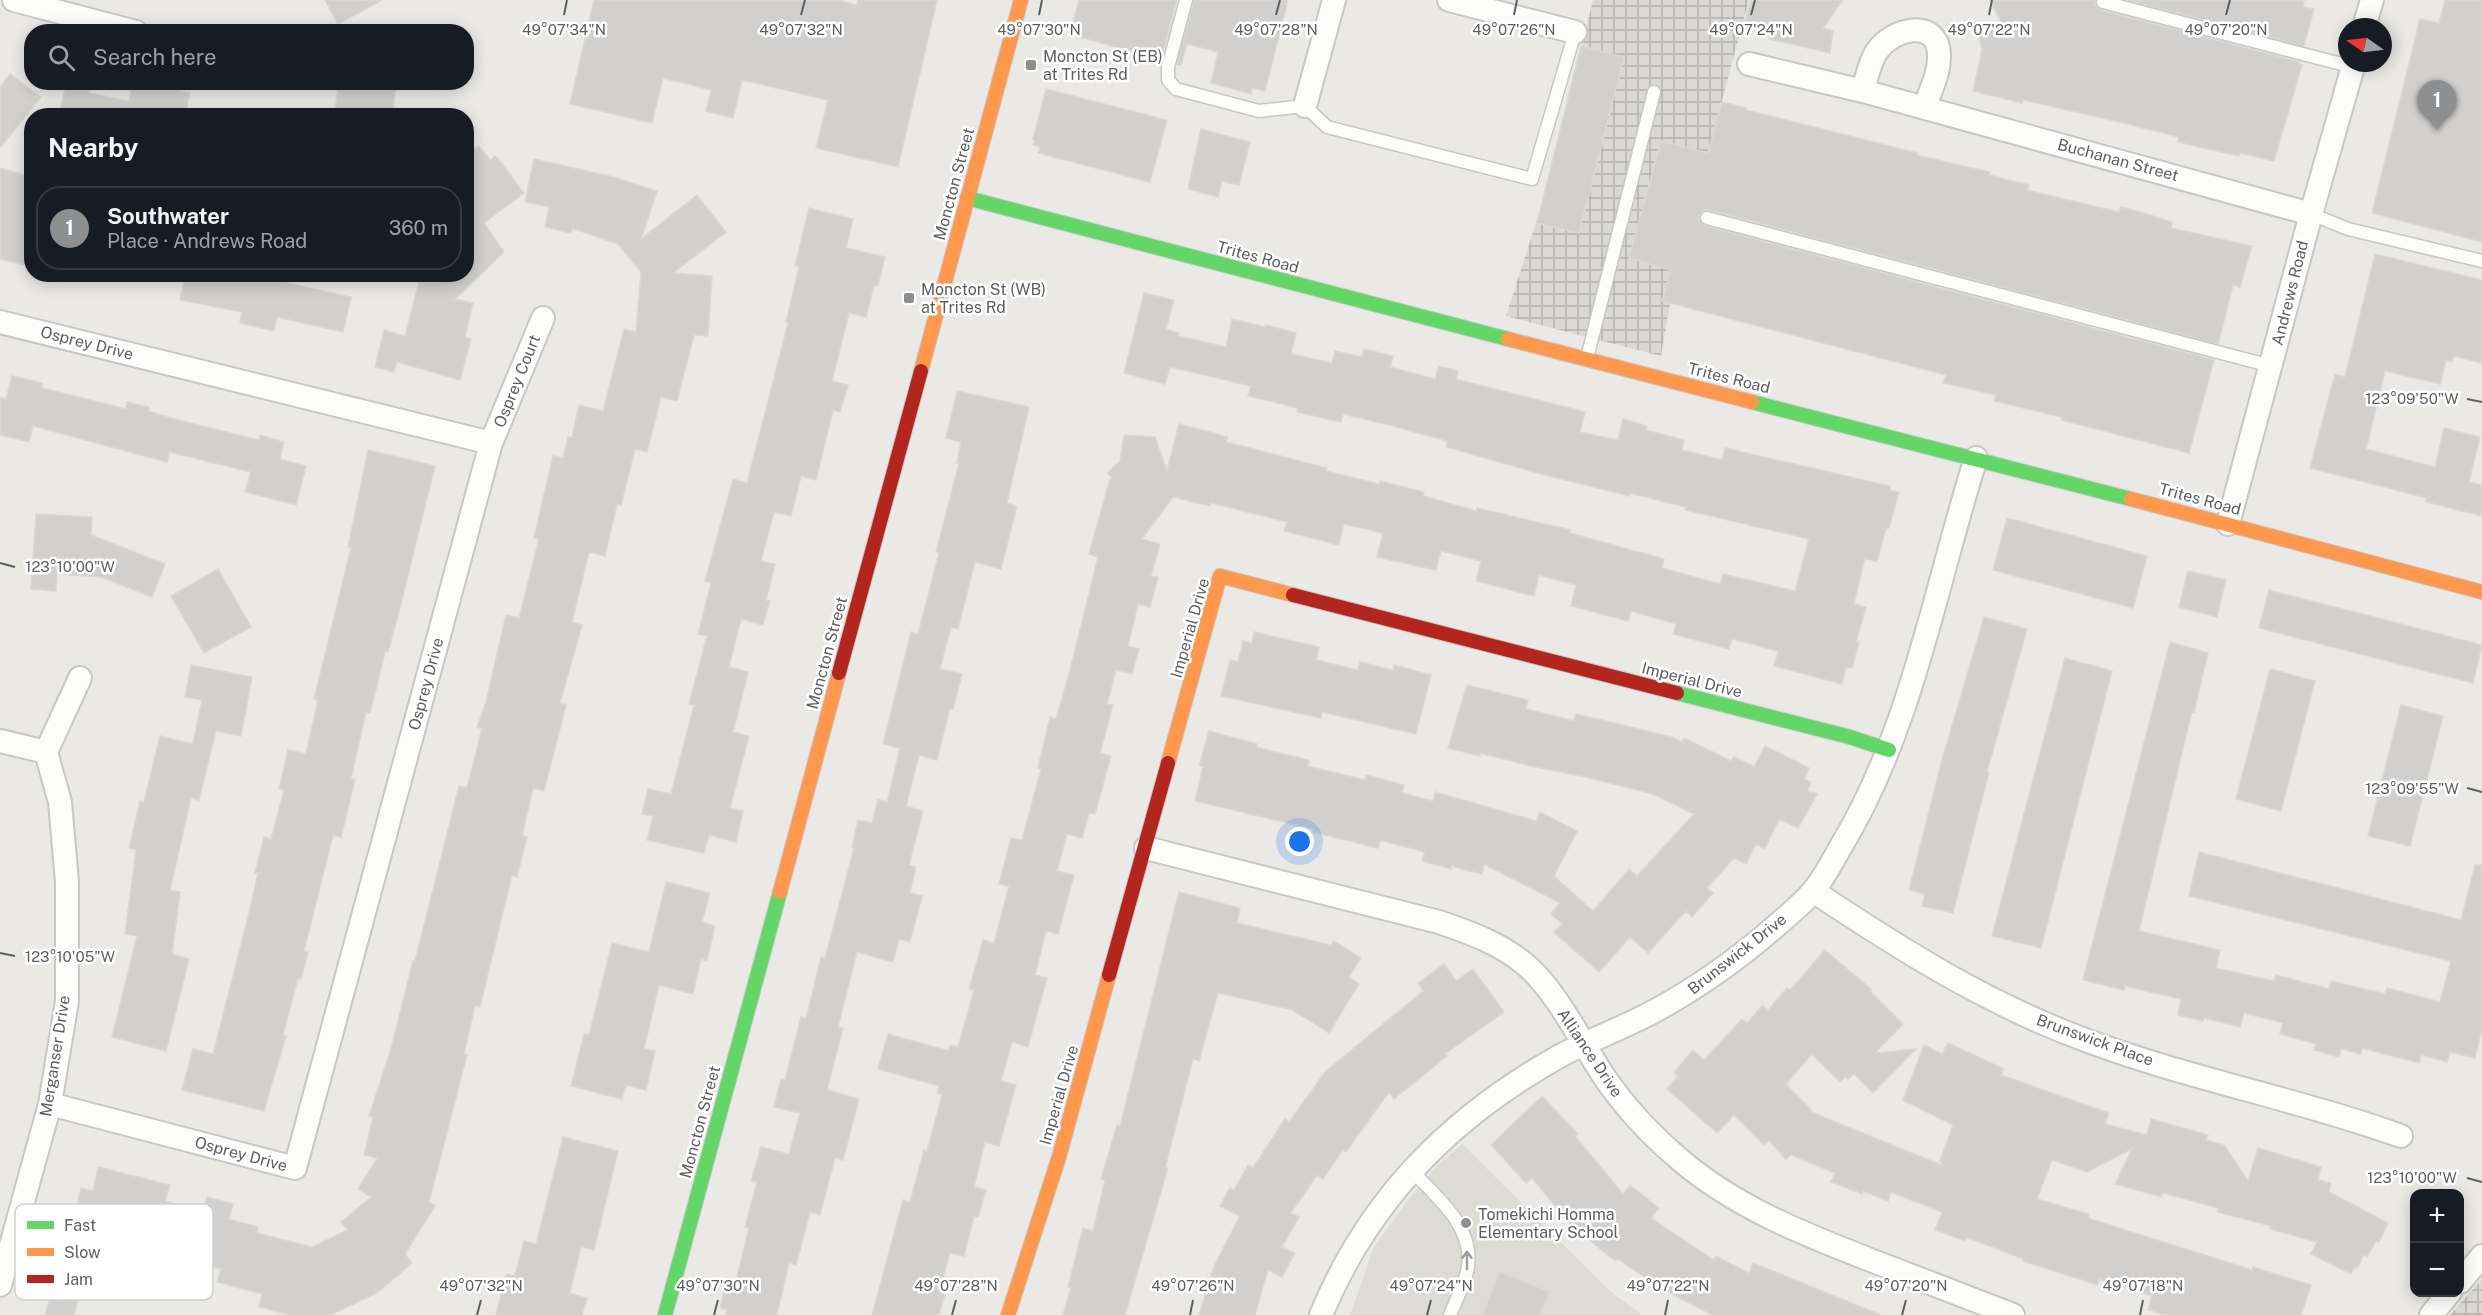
<!DOCTYPE html>
<meta charset="utf-8">
<style>
body{margin:0;font-family:"Public Sans",sans-serif;background:#242831;color:#f1f3f6}
.controls{position:absolute;right:18px;bottom:18px;display:grid;overflow:hidden;border-radius:12px;box-shadow:0 3px 15px #0003}
.controls button{width:54px;height:54px;display:grid;place-items:center;padding:0;border:0;border-bottom:2px solid #363941;background:#171b24;color:#f1f3f6;font:30px sans-serif}
.compass{position:absolute;left:2338px;top:18px;width:54px;height:54px;border-radius:50%;background:#171b24;box-shadow:0 3px 15px #0003;rotate:284deg}
.you{position:absolute;left:1300px;top:842px;width:21px;height:21px;margin:-15px;border:4px solid #fff;border-radius:50%;background:#1a73e8;box-shadow:0 0 0 9px #1a73e833}
.badge{display:grid;place-items:center;width:39px;height:39px;border-radius:50%;background:#8d8f90;color:#fff;font-size:20px;font-weight:700}
.pin{position:absolute;translate:-50% -50px;filter:drop-shadow(0 2px 3px #0008)}
.pin::after{content:'';position:absolute;top:32px;width:21px;height:18px;background:inherit;clip-path:polygon(0 0,100% 0,50% 100%)}
.list{margin:0;padding:0;list-style:none}
h2{display:flex;justify-content:space-between;align-items:center;height:78px;margin:0;padding:0 24px;font-size:26px}
h2 small{font-size:20px;font-weight:400;color:#9ea1a6}
.list li{display:grid;grid-template-columns:39px 1fr auto;gap:18px;align-items:center;box-sizing:border-box;height:84px;margin:0 12px 12px;padding:0 12px;border:2px solid #363941;border-radius:24px}
.list b{display:block;font-size:22px;white-space:nowrap}
.list p{margin:0;font-size:20px;white-space:nowrap;color:#9ea1a6}
.list em{font-size:20px;font-style:normal;color:#9ea1a6}
.icon{flex:none;width:33px;height:33px;fill:none;stroke:currentColor;stroke-width:2;stroke-linecap:round;stroke-linejoin:round}
.map{position:relative;flex:none;width:2482px;height:1315px;overflow:hidden}
.search{position:absolute;background:#171b24;box-shadow:0 3px 15px #0003;left:24px;top:24px;width:450px;height:66px;display:flex;align-items:center;gap:15px;box-sizing:border-box;padding:0 21px;border-radius:24px;color:#9ea1a6;font-size:22px}
.panel{position:absolute;background:#171b24;box-shadow:0 3px 15px #0003;left:24px;top:108px;width:450px;height:174px;border-radius:24px}
.map>svg:first-child{display:block}
.industrial{fill:url(#industrial-grid)}
.education{fill:#dddbd5}
.building{fill:#d1d0ce;stroke:#d9d8d4;stroke-width:1.5}
.lines{fill:none;stroke-linecap:round;stroke-linejoin:round}
.lane-casing{stroke:#c7c7c7;stroke-width:15}
.street-casing{stroke:#c7c7c7;stroke-width:26}
.fast-casing{stroke:#c7c7c7;stroke-width:16}
.slow-casing{stroke:#c7c7c7;stroke-width:16}
.jam-casing{stroke:#c7c7c7;stroke-width:16}
.lane{stroke:#fcfcfb;stroke-width:12}
.street{stroke:#fcfcfb;stroke-width:22}
.fast{stroke:#63d668;stroke-width:14}
.slow{stroke:#ff974d;stroke-width:14}
.jam{stroke:#b3261e;stroke-width:14}
.oneway{stroke:#9b9e9f}
.ticks{fill:none;stroke:#5b5f62;stroke-width:2}
.poi-dot{fill:#8d8f90;stroke:#fff;stroke-width:2}
.labels{text-anchor:middle;dominant-baseline:central;stroke-width:5;stroke-linejoin:round;paint-order:stroke}
.poi-label{font-size:16px;fill:#5b5f62;stroke:#fff;text-anchor:start}
.street-label{font-size:16px;fill:#5b5f62;stroke:#fff}
.key{fill:#fff;stroke:#cecfd0;stroke-width:1.5}
.key-label{font-size:16px;fill:#5b5f62}
.ticks-label{font-size:15px;text-anchor:middle;fill:#5b5f62;stroke:#fff;stroke-width:5;stroke-linejoin:round;paint-order:stroke}
</style>
<div class="map">
<svg width="2482" height="1315" viewBox="0 0 2482 1315">
<defs>
<pattern id="industrial-grid" width="8" height="8" patternUnits="userSpaceOnUse" patternTransform="scale(1.5)"><rect width="8" height="8" fill="#dad8d5"/><path d="M0 4h8M4 0v8" fill="none" stroke="#b4b2b0"/></pattern>
</defs>
<rect width="100%" height="100%" fill="#eae9e5"/>
<path class="industrial" d="M1593,0h156l-74,275 -14,81 -155,-40 36,-112z
M2482,1279v36h-32z"/>
<path class="education" d="M1462,1144l148,147 32,24h-292l24,-68 35,-48 29,-34z"/>
<path class="building" d="M325,0h57l-44,24z
M594,0h243l20,5 1,-5h79l-39,167 -82,-19 12,-48 -86,-20 -9,38 -27,-7 5,-21 -48,-12 -11,45 -82,-19z
M1079,0h98l-16,60 -88,-25 3,-12 -3,-1z
M1194,0h94l-23,91 -13,-3 -1,6 -40,-11 7,-31 -31,-8 -6,21 -4,-1z
M1751,0h92l-20,28 10,3 -3,22 -61,-14 1,-5 -27,-7z
M1990,0h105v5l6,5 199,52 -1,2 3,1 -28,96 -34,-8 -1,3 -36,-8 -25,-6 1,-5 -68,-17 -88,-20 -1,3 -49,-12 9,-41 -5,-21 24,-7z
M2128,0h176l-1,7 11,2 -10,37z
M2445,0h37v242l-110,-29 48,-194 19,4z
M1581,46l43,11 -45,176 -42,-10z
M10,74l31,23 -41,51v-61z
M67,82h25l-3,11 40,8 4,-19h11l46,11 -5,23h-127z
M338,82h59l-5,34h-57z
M1046,89l121,31 -17,62 -112,-29 2,-6 -7,-2 2,-5 -2,-1z
M1722,102l25,6 -1,2 171,43 -1,2 74,17 -1,3 40,10 -2,5 92,22 2,-5 19,5 32,10 -1,6 81,18 -12,41 -7,-2 -15,59 -509,-134h-5l-5,5v6l6,5 509,134 -25,93 -128,-33 1,-3 -68,-16 2,-6 -53,-12 3,-8 -284,-74 9,-31 -42,-12 32,-117 47,12z
M1201,129l49,13 -11,43 -17,-4 -4,16 -30,-8z
M479,146l11,14 6,-4 28,37 -40,30 20,29 -49,47 18,4 -8,35 6,1 -11,41 -63,-18 -3,10 -19,-5 9,-37 21,6 16,-62h45v-119z
M534,159l79,18 44,14 -16,48 56,-44 29,37 -53,41 39,3 -4,60 -14,-1 -17,66 -16,-4 -14,55 -12,-3 -14,56 -4,-1 -12,52 -16,-4 -17,70 10,3 -22,78 6,2 -22,86 -11,-3 -11,48 5,1 -10,40 -5,-2 -32,132 -5,-1 -11,48 3,1 -38,147 6,4 -30,48 7,9 -35,30 -47,22h-39l-32,-8 3,-13 -45,-12 4,-13 -54,-15 -4,16 -36,-9 1,-6 -59,-14 12,-53 12,3 5,-24 72,18 -5,16 38,9 4,-13 26,7 -4,15 29,8 -1,6 55,14 36,-17 -7,-8 30,-25 -13,-8 19,-31 -13,-3 9,-38 -4,-1 22,-67 22,-88h2l44,-175 8,2 15,-59 -5,-2 9,-25 20,-87 13,3 20,-79 -5,-1 19,-82 10,2 5,-21h4l7,-32 24,6 21,-82 12,3 5,-60 -23,-28 -46,-16 -1,5 -26,-6 4,-20 -24,-5z
M0,168l32,9v90l-32,-8z
M809,208l44,11 -7,29 39,9 -7,29 -4,-1 -8,32 -17,-4 -17,68 16,4 -8,27 -7,-2 -17,70 -15,-4 -10,40 -17,-4 -13,49 14,3 -9,36 4,1 -7,24 -22,-6 -12,48 19,5 -15,60 16,4 -19,72 13,3 -7,31 -27,-7 -5,18 -57,-13 6,-24 -11,-2 6,-25 23,5 23,-89 -5,-1 18,-68 -9,-2 13,-51 -6,-2 28,-102 14,4 41,-160 -2,-1 13,-55 -4,-1z
M2375,254l107,26v83l-28,-7 -2,6 -6,-2 -6,24 -55,-13 -19,78 69,18 9,-39 36,9 -11,45 13,3v31l-56,-14 1,-4 -117,-30 25,-94 10,3z
M185,274h62l104,23 -8,35 -66,-15 -3,14 -34,-8 2,-11 -62,-12z
M1144,293l30,7 -8,29 13,4 -1,3 48,11 6,-28 33,8 1,-2 30,8 -5,21 41,9 3,-12 27,6 2,-8 29,7 -3,11 45,12 4,-13 19,5 -2,8 129,33 -5,20 38,8 5,-21 24,7 -1,4 38,10 -2,10 40,10 3,-12 165,38v4l9,2 -10,36h-3l-9,34 -12,-4 -11,46 12,3 -10,35h3l-7,26 -6,-1 -4,17 -68,-18 4,-15 -46,-12 -3,10 -56,-15 3,-10 -45,-13 -3,10 -57,-15 5,-21 -37,-10 -5,21 -58,-15 5,-20 -40,-10 -5,19 -59,-13 6,-24 -39,-9 -5,21 -55,-14 3,-9 -76,-19 -1,3 -37,-9 -31,42 18,5 -9,32 7,1 -8,30 -12,-3 -10,42 11,3 -7,25 -16,-4 -9,34 6,1 -13,48 11,3 -16,58 -6,-1 -7,25 -15,-4 -10,37 17,4 -16,59 -12,-3 -11,44 12,3 -19,69 -16,-5 -11,39 15,4 -17,61 -14,-4 -11,45 12,3 -8,27 -4,-1 -10,40 -14,-3 -11,39 6,2 -6,21h-67l31,-115 7,2 14,-52 3,1 15,-56 -5,-2 2,-7 -61,-17 10,-35 61,17 1,-6 8,2 16,-57 -5,-1 14,-49 11,3 15,-57 -10,-2 12,-46 11,2 19,-71 -3,-1 12,-51 6,2 14,-49 28,-113 -9,-3 20,-72 3,-4 -5,-5 13,-12 4,-26 31,2 12,34 12,-47 49,13 -2,5 101,26 -1,3 53,13 1,-3 44,11 -1,4 54,15v-3l94,22 -1,3 94,26 -2,9 58,16 3,-10 72,17 14,-52 -124,-29v-3l-55,-14v3l-89,-22 -95,-27 1,-6 -58,-16 -46,-11 -2,8 -44,-10 1,-4 -50,-12 3,-10 -81,-19 -5,17 -41,-11z
M12,376l31,7 -1,5 84,21 1,-7 22,5 -1,4 30,9 81,20 1,-5 24,7 -4,17 26,7 -10,39 -51,-13 6,-20 -82,-20 -2,10 -134,-36 -4,16 -29,-7v-38l6,2z
M957,391l72,16 -22,96 10,3 -16,63 -26,-7 -17,67 -7,-2 -11,42 22,5 -9,35 -3,-1 -13,52 -18,-5 -13,51 17,5 -14,54 7,2 -6,26 12,3 -12,46 -11,-3 -6,23 -36,-10 -19,75 5,1 -16,62 32,9 -16,61 -8,-2 -15,57 -10,-3 -14,53 -7,-2 -12,52h-51l1,-5 -7,-2 7,-30 9,3 13,-53 -4,-1 12,-45 -6,-1 10,-34 28,7 11,-41 -26,-6 7,-28 4,1 16,-63 5,2 15,-62 4,1 29,-110 -2,-1 6,-27 14,3 6,-24 9,3 13,-54 -17,-4 28,-112 7,2 21,-81 -3,-1 23,-89h-2l4,-21 -15,-4z
M368,450l67,16 -37,150 -10,36h-3l-15,61 -4,-1 -15,67h4l-14,58 -8,-2 -29,116 4,1 -7,27 -3,-1 -15,57 3,1 -22,75 -82,-21 11,-41 20,5 35,-137 10,-44h-3l9,-36 7,2 13,-49 -5,-1 9,-39 18,4 12,-54 -4,-1 37,-151 -3,-1z
M36,514l56,3 -1,18 74,29 -13,33 -51,-20 -44,-3 -1,17 -25,-2z
M2007,518l140,38 -14,52 -140,-38z
M218,569l33,58 -47,26 -33,-57z
M2188,571l38,9 -9,37 -38,-10z
M2269,590l213,55 -9,38 -214,-55z
M1984,617l43,12 -40,143h2l-36,141 -31,-7 3,-12 -16,-4 33,-130z
M1254,632l65,15 -3,13 42,10 2,-8 33,8 1,-5 37,10 -15,59 -94,-22 -1,6 -100,-22 9,-36 8,2 5,-21 9,2z
M2170,642l38,11 -14,59 -2,-1 -53,220 81,19 -4,18 58,13 2,-6 53,14 2,-8 54,13 2,-6 53,14 11,-41 -262,-65 10,-44 262,68 14,-55h7v164l-7,29 -25,-6 -3,10 -26,-7 -2,8 -57,-15 -1,6 -20,-5 -2,8 -25,-7 2,-6 -36,-10 3,-11 -39,-10 -4,14 -36,-9 -1,3 -25,-6 3,-16 -56,-13 -1,4 -41,-10z
M2065,658l47,13 -71,277 -49,-12z
M191,665l61,12 -11,59 -25,-5 -17,69 -8,-2 -21,92 10,2 -8,62 17,5 -23,92 -54,-14 25,-101 -12,-2 11,-84 -7,-2 11,-47 4,1 16,-66 33,8 9,-44 -17,-3z
M2270,669l45,12 -34,130 -45,-12z
M1467,685l61,15 -2,9 48,12 2,-7 96,23 10,5 2,-4 47,23 3,-4 20,10 11,-21 44,22 -5,11 7,3 -3,9 9,3 -19,34 -19,-9 -14,30 -9,-5 -10,20 -12,-6 -27,30 6,5 -21,24 -6,-6 -38,42 -18,-16 -31,35 -45,-40 8,-8 -11,-10 9,-11 -76,-39 -2,10 -31,-8v3l-29,-8 3,-9 -45,-12 -2,8 -65,-16 1,-3 -119,-28 8,-34 -4,-1 10,-35 48,13 -1,3 53,13 -1,6 57,14 1,-5 38,10 -2,8 31,8 2,-9 101,29 4,-9 37,19 -23,45 39,35 36,-42 8,7 57,-62 -41,-20 -68,-17 -54,-11 -51,-13v3l-32,-8z
M2401,705l42,11 -33,130 -42,-10z
M666,882l44,11 -8,29 13,4 -8,35 -6,-2 -8,35 -34,-9 -15,64 11,2 -9,39 -20,-5 -4,14 -51,-13 13,-52 5,1 23,-92 37,9z
M1179,892l61,16 -3,15 94,22 3,-4 27,17 -12,19 10,7 -30,49 -36,-23 -75,-17 -19,68 -6,-2 -28,109h3l-43,147h-62l8,-28h-3l15,-59 10,3 12,-51 -4,-1 16,-54 3,1z
M1825,950l47,40 -2,1 33,33 -28,29 41,-4 -43,44 -19,-19 -6,5 -3,-3 -5,6 -28,-28 -26,30 26,27 -1,1 133,54 -4,-5 13,-36 -50,-25 21,-55 18,9 6,-11 56,26 -3,6 108,38 -4,11 42,11 4,-16 57,16 -2,5 18,5 24,36 10,-33 63,19 -3,13 13,3 -2,9 59,31 -9,19 -3,-1 -9,16 -3,-2 -7,13 -2,-2 -4,8 -40,-20 6,-12 -47,-13 1,-3 -54,-14 1,-4 -55,-15 -1,4 -47,-13 17,-35 -45,23 -35,-12 -15,39 52,15 -1,4 164,52 1,-3 58,18 -10,30h-135l-18,-5 4,-14 -53,-17 -2,6 -21,-7 -53,-17 1,-2 -58,-22 -1,4 -30,-11 7,-18 -51,-20 -3,9 -25,-10 -1,3 -31,-12 4,-9 -44,-18 -5,5 -17,-20 -5,5 -30,-30 -17,18 -50,-44 11,-13 -4,-4 19,-22 11,10 38,-41 5,4 16,-18 5,5 19,-22 3,2z
M1444,964l12,17 17,-12 31,43 -59,42 2,2 -53,43 -5,-7 -43,60 -3,-2 -20,29 -6,-4 -26,38 8,4 -17,30 13,6 -13,24 -14,-7 -13,45h-56l15,-49 26,-50 -20,-10 10,-18 4,2 14,-25 5,3 32,-49 4,3 36,-50 98,-81 -5,-8z
M1542,1096l36,38 -3,2 48,58 7,-9 29,23 -8,10 63,42 2,-4 33,17 4,-10 128,52h-169l-51,-27 -43,-29 -3,2 -45,-37 -38,-46 -6,5 -35,-38z
M563,1137l55,14 -24,99 -13,-3 -11,46 17,5 -5,17h-86l10,-41 9,2 9,-35 12,3z
M1500,1272l50,20 -10,23h-58z
M52,1290l27,7 -5,18h-29z"/>
<g class="lines">
<defs>
<path id="lane" d="M1186,0l-18,67v13l8,9 83,22 46,-5 22,21 205,52 43,-147
M2103,2l250,65
M2311,214l37,15 134,32
M1707,218l564,148
M1587,358l67,-266
M1412,1171c25,26 62,56 56,96 -3,17 -12,33 -18,48"/>
<path id="street" d="M14,0l122,32
M1449,0l126,32
M2364,27l8,-27
M1749,64l114,27 448,123
M1863,91c3,-12 7,-30 14,-40 15,-22 60,-34 62,3 1,20 -9,35 -14,54
M1305,106l29,-106
M0,322l491,121
M2228,524l83,-310 43,-151
M0,741l46,11 14,50 7,80v119l-17,103 -50,181
M46,752l34,-74
M1146,848l293,74c32,11 63,22 88,44 31,27 55,78 78,112 20,29 46,57 73,80 56,49 128,77 195,103 47,18 93,36 140,54
M1813,891c89,59 174,113 275,150 102,38 210,58 313,95
M50,1104l245,64 196,-725 52,-125
M2460,1282l22,-26
M1321,1315c48,-116 129,-197 237,-258 30,-16 62,-28 93,-44 45,-24 86,-53 125,-87 12,-11 27,-22 37,-35 12,-14 21,-33 30,-48 70,-118 92,-256 133,-385
M2431,1315l19,-23"/>
<path id="fast" d="M967,198l541,141
M1752,402l379,97
M1677,693l173,44 39,13
M665,1315l115,-423"/>
<path id="slow" d="M1508,339l244,63
M921,371l100,-371
M2131,499l351,93
M1168,763l52,-187 73,19
M780,892l59,-219
M1008,1315l51,-158 50,-182"/>
<path id="jam" d="M1293,595l384,98
M839,673l82,-302
M1109,975l59,-212"/>
</defs>
<use href="#lane" class="lane-casing"/>
<use href="#street" class="street-casing"/>
<use href="#fast" class="fast-casing"/>
<use href="#slow" class="slow-casing"/>
<use href="#jam" class="jam-casing"/>
<use href="#lane" class="lane"/>
<use href="#street" class="street"/>
<use href="#fast" class="fast"/>
<use href="#slow" class="slow"/>
<use href="#jam" class="jam"/>
</g>
<defs><path id="oneway-shaft" d="M-6 0H5M1.5-3L5.5 0L1.5 3" fill="none" stroke-width="1.6" stroke-linecap="round" stroke-linejoin="round" transform="scale(1.5)"/></defs>
<use class="oneway" href="#oneway-shaft" transform="translate(1467 1260) rotate(-90)"/>
<path class="ticks" d="M564,15l3,-15M801,15l4,-15M1039,15l3,-15M1276,15l4,-15M1514,15l3,-15M1751,15l4,-15M1989,15l3,-15M2226,15l4,-15M2467,399l15,3M0,563l15,4M2467,788l15,4M0,953l15,3M2467,1178l15,4M477,1315l4,-15M714,1315l4,-15M952,1315l4,-15M1190,1315l3,-15M1427,1315l4,-15M1665,1315l3,-15M1902,1315l4,-15M2140,1315l3,-15"/>
<g class="poi-dot">
<rect x="1025" y="59" width="12" height="12" rx="3"/>
<rect x="903" y="292" width="12" height="12" rx="3"/>
<circle cx="1466" cy="1223" r="6"/>
</g>
<g class="labels">
<g class="poi-label">
<text x="1043" y="56">Moncton St (EB)<tspan x="1043" dy="18">at Trites Rd</tspan></text>
<text x="921" y="289">Moncton St (WB)<tspan x="921" dy="18">at Trites Rd</tspan></text>
<text x="1478" y="1214">Tomekichi Homma<tspan x="1478" dy="18">Elementary School</tspan></text>
</g>
<g class="street-label">
<text transform="translate(2118 160) rotate(15)">Buchanan Street</text>
<text transform="translate(954 184) rotate(-75)">Moncton Street</text>
<text transform="translate(1258 257) rotate(15)">Trites Road</text>
<text transform="translate(2290 293) rotate(-76)">Andrews Road</text>
<text transform="translate(87 343) rotate(14)">Osprey Drive</text>
<text transform="translate(1729 378) rotate(14)">Trites Road</text>
<text transform="translate(517 381) rotate(-68)">Osprey Court</text>
<text transform="translate(2200 499) rotate(15)">Trites Road</text>
<text transform="translate(1190 628) rotate(-74)">Imperial Drive</text>
<text transform="translate(827 653) rotate(-75)">Moncton Street</text>
<text transform="translate(1692 680) rotate(14)">Imperial Drive</text>
<text transform="translate(426 684) rotate(-75)">Osprey Drive</text>
<text transform="translate(1737 954) rotate(-38)">Brunswick Drive</text>
<text transform="translate(2095 1040) rotate(20)">Brunswick Place</text>
<text transform="translate(1590 1053) rotate(56)">Alliance Drive</text>
<text transform="translate(55 1056) rotate(-81)">Merganser Drive</text>
<text transform="translate(1059 1095) rotate(-74)">Imperial Drive</text>
<text transform="translate(700 1122) rotate(-75)">Moncton Street</text>
<text transform="translate(241 1154) rotate(15)">Osprey Drive</text>
</g>
</g>
<rect x="15" y="1204" width="198" height="96" rx="9" class="key"/>
<rect x="27" y="1221" width="27" height="8" fill="#63d668"/>
<rect x="27" y="1248" width="27" height="8" fill="#ff974d"/>
<rect x="27" y="1275" width="27" height="8" fill="#b3261e"/>
<g class="key-label">
<text x="64" y="1231">Fast</text>
<text x="64" y="1258">Slow</text>
<text x="64" y="1285">Jam</text>
</g>
<g class="ticks-label">
<text x="564" y="35">49°07'34"N</text>
<text x="801" y="35">49°07'32"N</text>
<text x="1039" y="35">49°07'30"N</text>
<text x="1276" y="35">49°07'28"N</text>
<text x="1514" y="35">49°07'26"N</text>
<text x="1751" y="35">49°07'24"N</text>
<text x="1989" y="35">49°07'22"N</text>
<text x="2226" y="35">49°07'20"N</text>
<text x="2412" y="404">123°09'50"W</text>
<text x="70" y="572">123°10'00"W</text>
<text x="2412" y="794">123°09'55"W</text>
<text x="70" y="962">123°10'05"W</text>
<text x="2412" y="1183">123°10'00"W</text>
<text x="481" y="1291">49°07'32"N</text>
<text x="718" y="1291">49°07'30"N</text>
<text x="956" y="1291">49°07'28"N</text>
<text x="1193" y="1291">49°07'26"N</text>
<text x="1431" y="1291">49°07'24"N</text>
<text x="1668" y="1291">49°07'22"N</text>
<text x="1906" y="1291">49°07'20"N</text>
<text x="2143" y="1291">49°07'18"N</text>
</g>
</svg>
<div class="controls">
<button>+</button>
<button>−</button>
</div>
<svg class="compass" viewBox="-18 -18 36 36"><path d="M0-13l5 13h-10z" fill="#e53935"/><path d="M0 13l5-13h-10z" fill="#9ea1a6"/></svg>
<div class="you"></div>
<div class="pin badge" style="left:2437px;top:130px">1</div>
<div class="search"><svg class="icon" aria-label="search" viewBox="0 0 24 24"><circle cx="10" cy="10" r="6"/><path d="M15 15l6 6"/></svg>Search here</div>
<section class="panel">
<h2>Nearby<small></small></h2>
<ul class="list">
<li><span class="badge">1</span><div><b>Southwater</b><p>Place · Andrews Road</p></div><em>360 m</em></li>
</ul>
</section>
</div>
